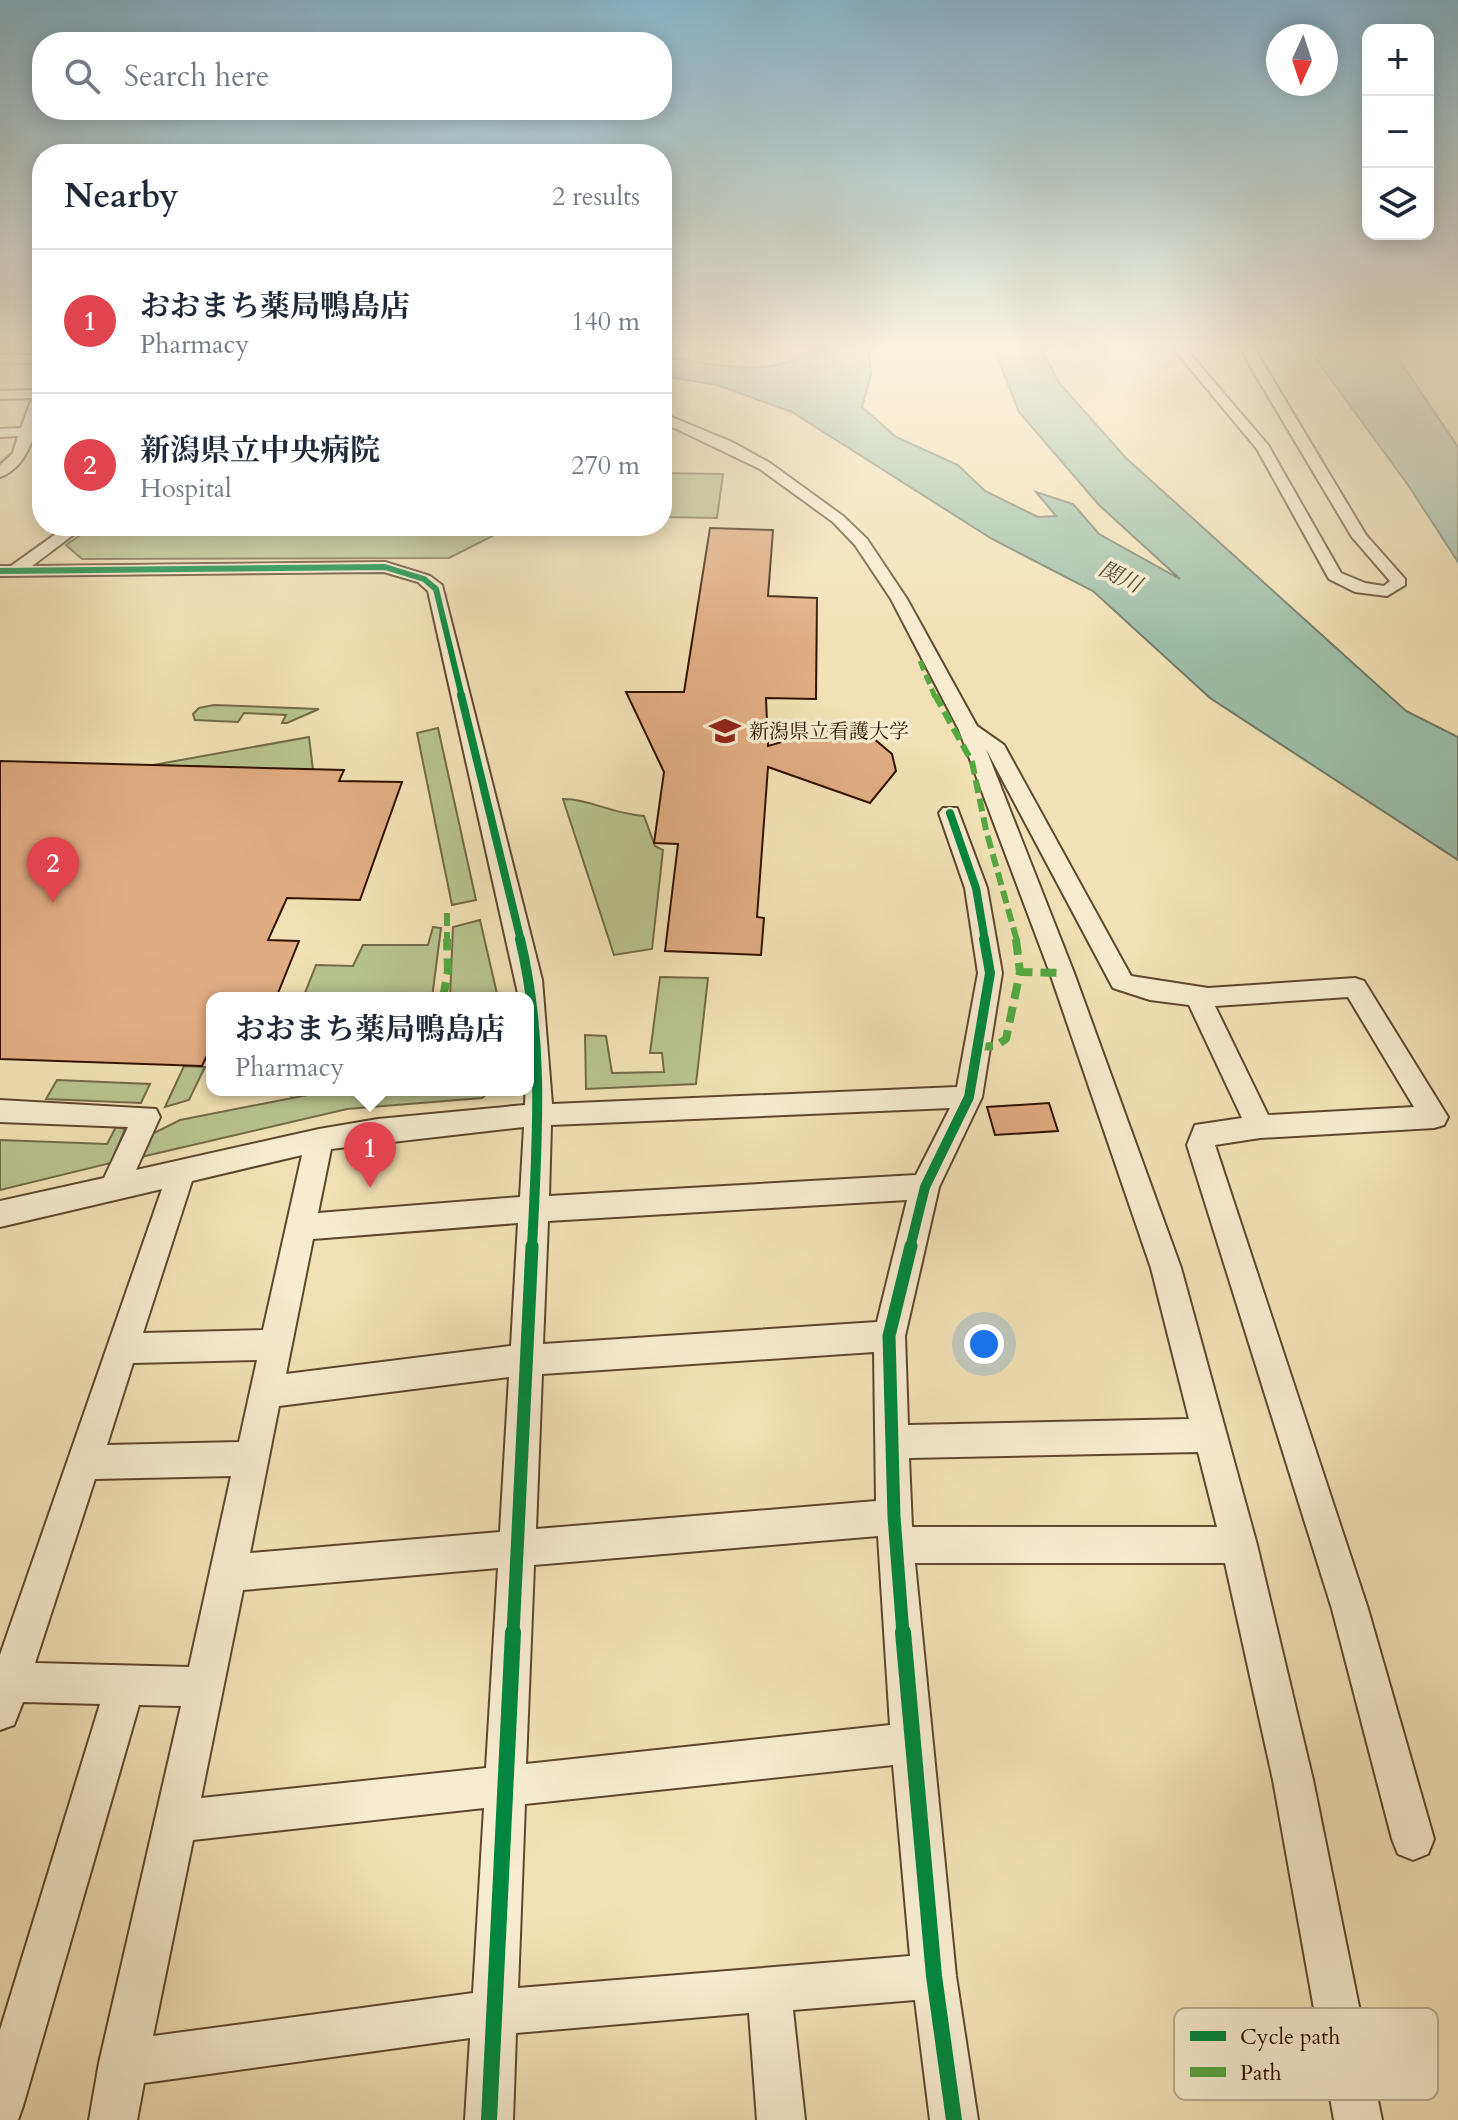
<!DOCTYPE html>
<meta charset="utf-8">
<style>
body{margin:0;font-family:Cardo,"Noto Serif JP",serif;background:#f6f6f7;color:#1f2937}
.controls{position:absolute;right:24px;top:24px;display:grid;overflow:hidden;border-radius:16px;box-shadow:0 4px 20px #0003}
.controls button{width:72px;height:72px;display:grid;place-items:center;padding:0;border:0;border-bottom:2px solid #e0e1e3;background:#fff;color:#1f2937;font:40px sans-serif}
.compass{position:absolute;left:1266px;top:24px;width:72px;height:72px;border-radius:50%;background:#fff;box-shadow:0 4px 20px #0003;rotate:183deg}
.you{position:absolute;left:984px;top:1344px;width:28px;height:28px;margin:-20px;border:6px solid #fff;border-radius:50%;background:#1a73e8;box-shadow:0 0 0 12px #1a73e833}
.badge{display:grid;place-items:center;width:52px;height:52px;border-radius:50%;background:#db2777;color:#fff;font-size:26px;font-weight:700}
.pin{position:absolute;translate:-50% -66px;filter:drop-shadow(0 2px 4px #0008)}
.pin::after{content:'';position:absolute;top:42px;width:28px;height:24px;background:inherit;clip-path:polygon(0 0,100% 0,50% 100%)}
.popup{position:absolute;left:206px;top:992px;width:328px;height:104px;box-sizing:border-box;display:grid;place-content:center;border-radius:16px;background:#fff;filter:drop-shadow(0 2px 6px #0005);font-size:26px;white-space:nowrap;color:#747a83}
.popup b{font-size:30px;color:#1f2937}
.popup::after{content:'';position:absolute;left:50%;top:100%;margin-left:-16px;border:16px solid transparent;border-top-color:#fff}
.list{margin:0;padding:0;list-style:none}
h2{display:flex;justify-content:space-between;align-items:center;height:104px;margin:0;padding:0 32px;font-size:34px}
h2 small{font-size:26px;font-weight:400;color:#747a83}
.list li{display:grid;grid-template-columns:52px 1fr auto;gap:24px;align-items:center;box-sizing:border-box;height:144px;padding:0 32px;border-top:2px solid #e0e1e3}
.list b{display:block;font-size:30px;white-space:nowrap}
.list p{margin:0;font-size:26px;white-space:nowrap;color:#747a83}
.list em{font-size:26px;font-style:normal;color:#747a83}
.icon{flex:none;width:44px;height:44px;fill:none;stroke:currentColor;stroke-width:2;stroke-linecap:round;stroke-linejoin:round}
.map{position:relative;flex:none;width:1458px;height:2120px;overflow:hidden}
.search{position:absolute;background:#fff;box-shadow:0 4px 20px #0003;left:32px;top:32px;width:640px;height:88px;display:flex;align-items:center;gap:20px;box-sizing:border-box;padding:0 28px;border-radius:32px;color:#747a83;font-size:30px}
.panel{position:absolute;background:#fff;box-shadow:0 4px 20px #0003;left:32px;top:144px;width:640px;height:392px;border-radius:32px}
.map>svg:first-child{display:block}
.green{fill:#b7c390;stroke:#736a48;stroke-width:2}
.water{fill:#9cbeaa;stroke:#707966;stroke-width:2}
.building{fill:#e1ac82;stroke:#2f1200;stroke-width:2}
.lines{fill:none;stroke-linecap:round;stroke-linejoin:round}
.minor-casing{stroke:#60462e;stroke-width:4}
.minor{fill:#f7ecd0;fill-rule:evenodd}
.quiet-far2{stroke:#54a840;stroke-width:5;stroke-dasharray:10 5;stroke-linecap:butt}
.quiet-far1{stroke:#54a840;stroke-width:6;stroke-dasharray:13 6;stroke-linecap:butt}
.quiet{stroke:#54a840;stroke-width:8;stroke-dasharray:16 8;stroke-linecap:butt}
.cycleway-far4-casing{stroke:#f7ecd0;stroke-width:9}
.cycleway-far3-casing{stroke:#f7ecd0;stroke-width:12}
.cycleway-far2-casing{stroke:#f7ecd0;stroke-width:15}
.cycleway-far1-casing{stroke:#f7ecd0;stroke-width:18}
.cycleway-casing{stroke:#f7ecd0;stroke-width:21}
.cycleway-far4{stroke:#00873e;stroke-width:6}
.cycleway-far3{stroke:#00873e;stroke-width:8}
.cycleway-far2{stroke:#00873e;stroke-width:10}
.cycleway-far1{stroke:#00873e;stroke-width:13}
.cycleway{stroke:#00873e;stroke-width:16}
.labels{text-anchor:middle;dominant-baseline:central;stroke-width:7;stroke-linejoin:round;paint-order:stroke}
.far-poi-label{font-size:20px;fill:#2f1200;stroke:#f7ecd0;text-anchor:start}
.far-water-label{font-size:22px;font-style:italic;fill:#554e3c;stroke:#f7ecd0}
.key{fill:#f7ecd0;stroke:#bbab92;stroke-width:2}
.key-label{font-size:22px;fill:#2f1200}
</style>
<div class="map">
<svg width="1458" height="2120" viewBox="0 0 1458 2120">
<rect width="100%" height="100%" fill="#f2e1b6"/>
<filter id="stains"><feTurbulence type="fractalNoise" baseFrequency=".0025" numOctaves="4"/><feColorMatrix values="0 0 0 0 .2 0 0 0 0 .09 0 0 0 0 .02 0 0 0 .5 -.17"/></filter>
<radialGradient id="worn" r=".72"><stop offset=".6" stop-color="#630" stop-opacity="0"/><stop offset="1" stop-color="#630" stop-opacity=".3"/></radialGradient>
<path class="green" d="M662,473l61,1 -6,44 -55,-1z
M93,526h419l-63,32 -367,1 -16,-14z
M214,705l105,4 -32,14h-5l4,-8 -42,-2 -6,9 -43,-2 -2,-6 6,-6z
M438,728l38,172 -24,5 -35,-172z
M309,737l4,33 -160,-5z
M563,799c27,0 49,15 81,17l11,30 8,4 -11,99 -38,6z
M480,920l18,78h-48l3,-71z
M433,927l8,1 -9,70h-129l13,-33 37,1 10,-21h65z
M660,977l48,1 -12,106 -110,5 -1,-54 21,1 6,37 52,-1 -2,-19h-12z
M184,1066l21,1 -16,33 -24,7z
M57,1080l93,4 -9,19 -95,-4z
M333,1090h159l-10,8 -135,11 -206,48 9,-22 30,-15z
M116,1127l9,2 -14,34 -111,27v-50l107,4z"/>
<path class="water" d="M813,348h56l2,27 -9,32 34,30 62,28 27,26 53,26 18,-1 -20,-24 37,12 26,30 81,45 -81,-74 -80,-93 -25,-64h47l19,36 66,74 280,253 52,26v123l-248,-162 -117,-107 -101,-52 -200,-127 -75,-27 -55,-9v-20c43,7 116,25 151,-8z
M1308,348h83l67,99v115l-50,-77z"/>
<path class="building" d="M710,528l63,2 -5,66 49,2 -1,101 -50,-1 2,48 55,-16 34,2 16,6 19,16 4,17 -26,32 -102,-36 -11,150 7,1 -3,37 -96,-4 13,-107 -24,-1 10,-71 -38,-80h58z
M0,761l344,9 -5,11 63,1 -42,118 -73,-2 -19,42 31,1 -23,57h-64v47l-10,21 -202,-7z
M1049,1103l9,28 -63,4 -8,-28z"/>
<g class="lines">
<defs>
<path id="minor" d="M1173,348h12l83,97 73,128 24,10 19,3 6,-5 -38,-44 -102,-171 -8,-18h12l112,187 39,44v6l-18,11 -32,-4 -26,-13 -72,-130z
M0,355h42v8h-42z
M42,383c0,30 -9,83 -42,94v-12l13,-12 5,-17 -18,1v-8l21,-1 11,-30 -32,1v-8l35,-1z
M662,413l70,29 38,21 73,53 24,23 40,60 70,127 27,19 127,231 77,12 147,-10 9,3 84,136 -4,8 -10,3 -174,10 -45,7 153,464 66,230 -6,15 -15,6 -15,-6 -6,-15 -60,-230 -145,-464 8,-20 47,-7 -53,-113 -39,-5 -37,-12 -127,-239 88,224 107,295 76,277 56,235 69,340h-48l-61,-340 -48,-217h-310l41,413 22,144h-48l-15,-120 -122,10 12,110h-48l-8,-107 -233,20 -3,87h-48l5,-82 -326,45 -7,37h-48l10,-57 82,-357 -42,-1 -116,401 -5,14h-18v-90l100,-326 -77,-2 -9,23 -14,5v-75l162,-466 -162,38v-26l104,-23 24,-51 -128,-5v-22l156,9 4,8 -24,53 183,-41 59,-10 147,-14 3,-107h-9l-91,-407 -10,-9 -34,-10 -384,4v-10h11l56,-40h18l-53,40 353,-4 45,14 12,9 100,395 10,124 405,-17 21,-114 -13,-85 -26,-75 4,-5h14l30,80 15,85 -20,124 -43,90 -34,149 3,89 281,-6 -38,-151 -101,-295 -91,-243 -68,-131 -36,-54 -22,-23 -73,-53 -98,-47zM1348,997l66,110 -146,8 -53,-109zM950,1108l-34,67 -367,21 2,-71zM524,1127l-4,70 -202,16 13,-64zM302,1155l-39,175 -120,3 49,-152zM907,1200l-30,122 -334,22 5,-123zM518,1223l-7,123 -225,28 27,-135zM874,1352l2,149 -340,28 6,-155zM257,1360l-18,82 -132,3 26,-82zM509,1377l-9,155 -250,21 29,-147zM1198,1452l19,75h-305l-3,-69zM231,1476l-42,191 -154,-4 60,-184zM878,1536l12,189 -364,39 8,-199zM498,1568l-12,200 -285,30 42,-208zM893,1765l17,191 -392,32 7,-184zM484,1808l-11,185 -320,43 40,-196z"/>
</defs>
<use href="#minor" class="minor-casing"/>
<use href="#minor" class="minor"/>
<path class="quiet-far2" d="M920,661l15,36"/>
<path class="quiet-far1" d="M935,695l37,67 14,68 31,111
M447,913v28"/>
<path class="quiet" d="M1016,939l4,33
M443,998l5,-27 -1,-32
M977,1047l18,-1 11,-7 14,-67 42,1
M289,1093l14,-3"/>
<defs>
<path id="cycleway-far4" d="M0,571l385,-4 39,12 12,10 26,108"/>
<path id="cycleway-far3" d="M461,695l60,246
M950,813l26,75 9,53"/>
<path id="cycleway-far2" d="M520,939c25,105 17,202 12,309
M910,1248l15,-61 44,-90 21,-124 -6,-34"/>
<path id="cycleway-far1" d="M513,1634l19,-388
M903,1634l-9,-117 -5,-181 22,-90"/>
<path id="cycleway" d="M903,1632l31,344 20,144
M489,2120l24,-488"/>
</defs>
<use href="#cycleway-far4" class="cycleway-far4-casing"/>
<use href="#cycleway-far3" class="cycleway-far3-casing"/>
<use href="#cycleway-far2" class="cycleway-far2-casing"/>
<use href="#cycleway-far1" class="cycleway-far1-casing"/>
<use href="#cycleway" class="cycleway-casing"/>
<use href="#cycleway-far4" class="cycleway-far4"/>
<use href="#cycleway-far3" class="cycleway-far3"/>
<use href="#cycleway-far2" class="cycleway-far2"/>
<use href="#cycleway-far1" class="cycleway-far1"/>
<use href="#cycleway" class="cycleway"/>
</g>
<linearGradient id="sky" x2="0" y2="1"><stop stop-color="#89b8cf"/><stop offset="0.54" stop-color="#f9f2de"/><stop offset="1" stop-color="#f9f2de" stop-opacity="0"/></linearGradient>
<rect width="1458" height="644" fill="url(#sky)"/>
<defs>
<symbol id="school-bare" viewBox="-9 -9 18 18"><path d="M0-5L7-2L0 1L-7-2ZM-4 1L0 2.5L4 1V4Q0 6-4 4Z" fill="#8f2418" stroke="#f7ecd0" stroke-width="2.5" paint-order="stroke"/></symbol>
</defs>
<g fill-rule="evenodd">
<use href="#school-bare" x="703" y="709" width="44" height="44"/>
</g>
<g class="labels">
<g class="far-poi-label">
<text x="749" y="731">新潟県立看護大学</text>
</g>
<g class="far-water-label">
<text transform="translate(1120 577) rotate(26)">関川</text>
</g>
</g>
<rect x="1174" y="2008" width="264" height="92" rx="12" class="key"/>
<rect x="1190" y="2031" width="36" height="10" fill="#00873e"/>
<rect x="1190" y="2067" width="36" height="10" fill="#54a840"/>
<g class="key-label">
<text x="1240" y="2044">Cycle path</text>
<text x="1240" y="2080">Path</text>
</g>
<rect width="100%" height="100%" filter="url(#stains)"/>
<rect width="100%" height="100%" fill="url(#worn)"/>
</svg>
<div class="controls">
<button>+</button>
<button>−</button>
<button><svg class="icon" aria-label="layers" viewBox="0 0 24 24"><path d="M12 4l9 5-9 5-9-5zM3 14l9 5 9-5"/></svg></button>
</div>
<svg class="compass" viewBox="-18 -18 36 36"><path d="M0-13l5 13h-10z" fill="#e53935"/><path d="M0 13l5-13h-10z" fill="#747a83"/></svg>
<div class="you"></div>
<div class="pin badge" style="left:370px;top:1188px;background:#e0444e">1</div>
<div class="popup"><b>おおまち薬局鴨島店</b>Pharmacy</div>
<div class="pin badge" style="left:53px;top:903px;background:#e0444e">2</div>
<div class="search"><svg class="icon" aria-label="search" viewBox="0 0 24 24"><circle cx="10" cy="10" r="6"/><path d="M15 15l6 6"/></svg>Search here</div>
<section class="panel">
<h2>Nearby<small>2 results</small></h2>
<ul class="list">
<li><span class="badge" style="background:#e0444e">1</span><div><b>おおまち薬局鴨島店</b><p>Pharmacy</p></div><em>140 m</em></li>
<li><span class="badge" style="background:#e0444e">2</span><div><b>新潟県立中央病院</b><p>Hospital</p></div><em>270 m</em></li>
</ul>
</section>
</div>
